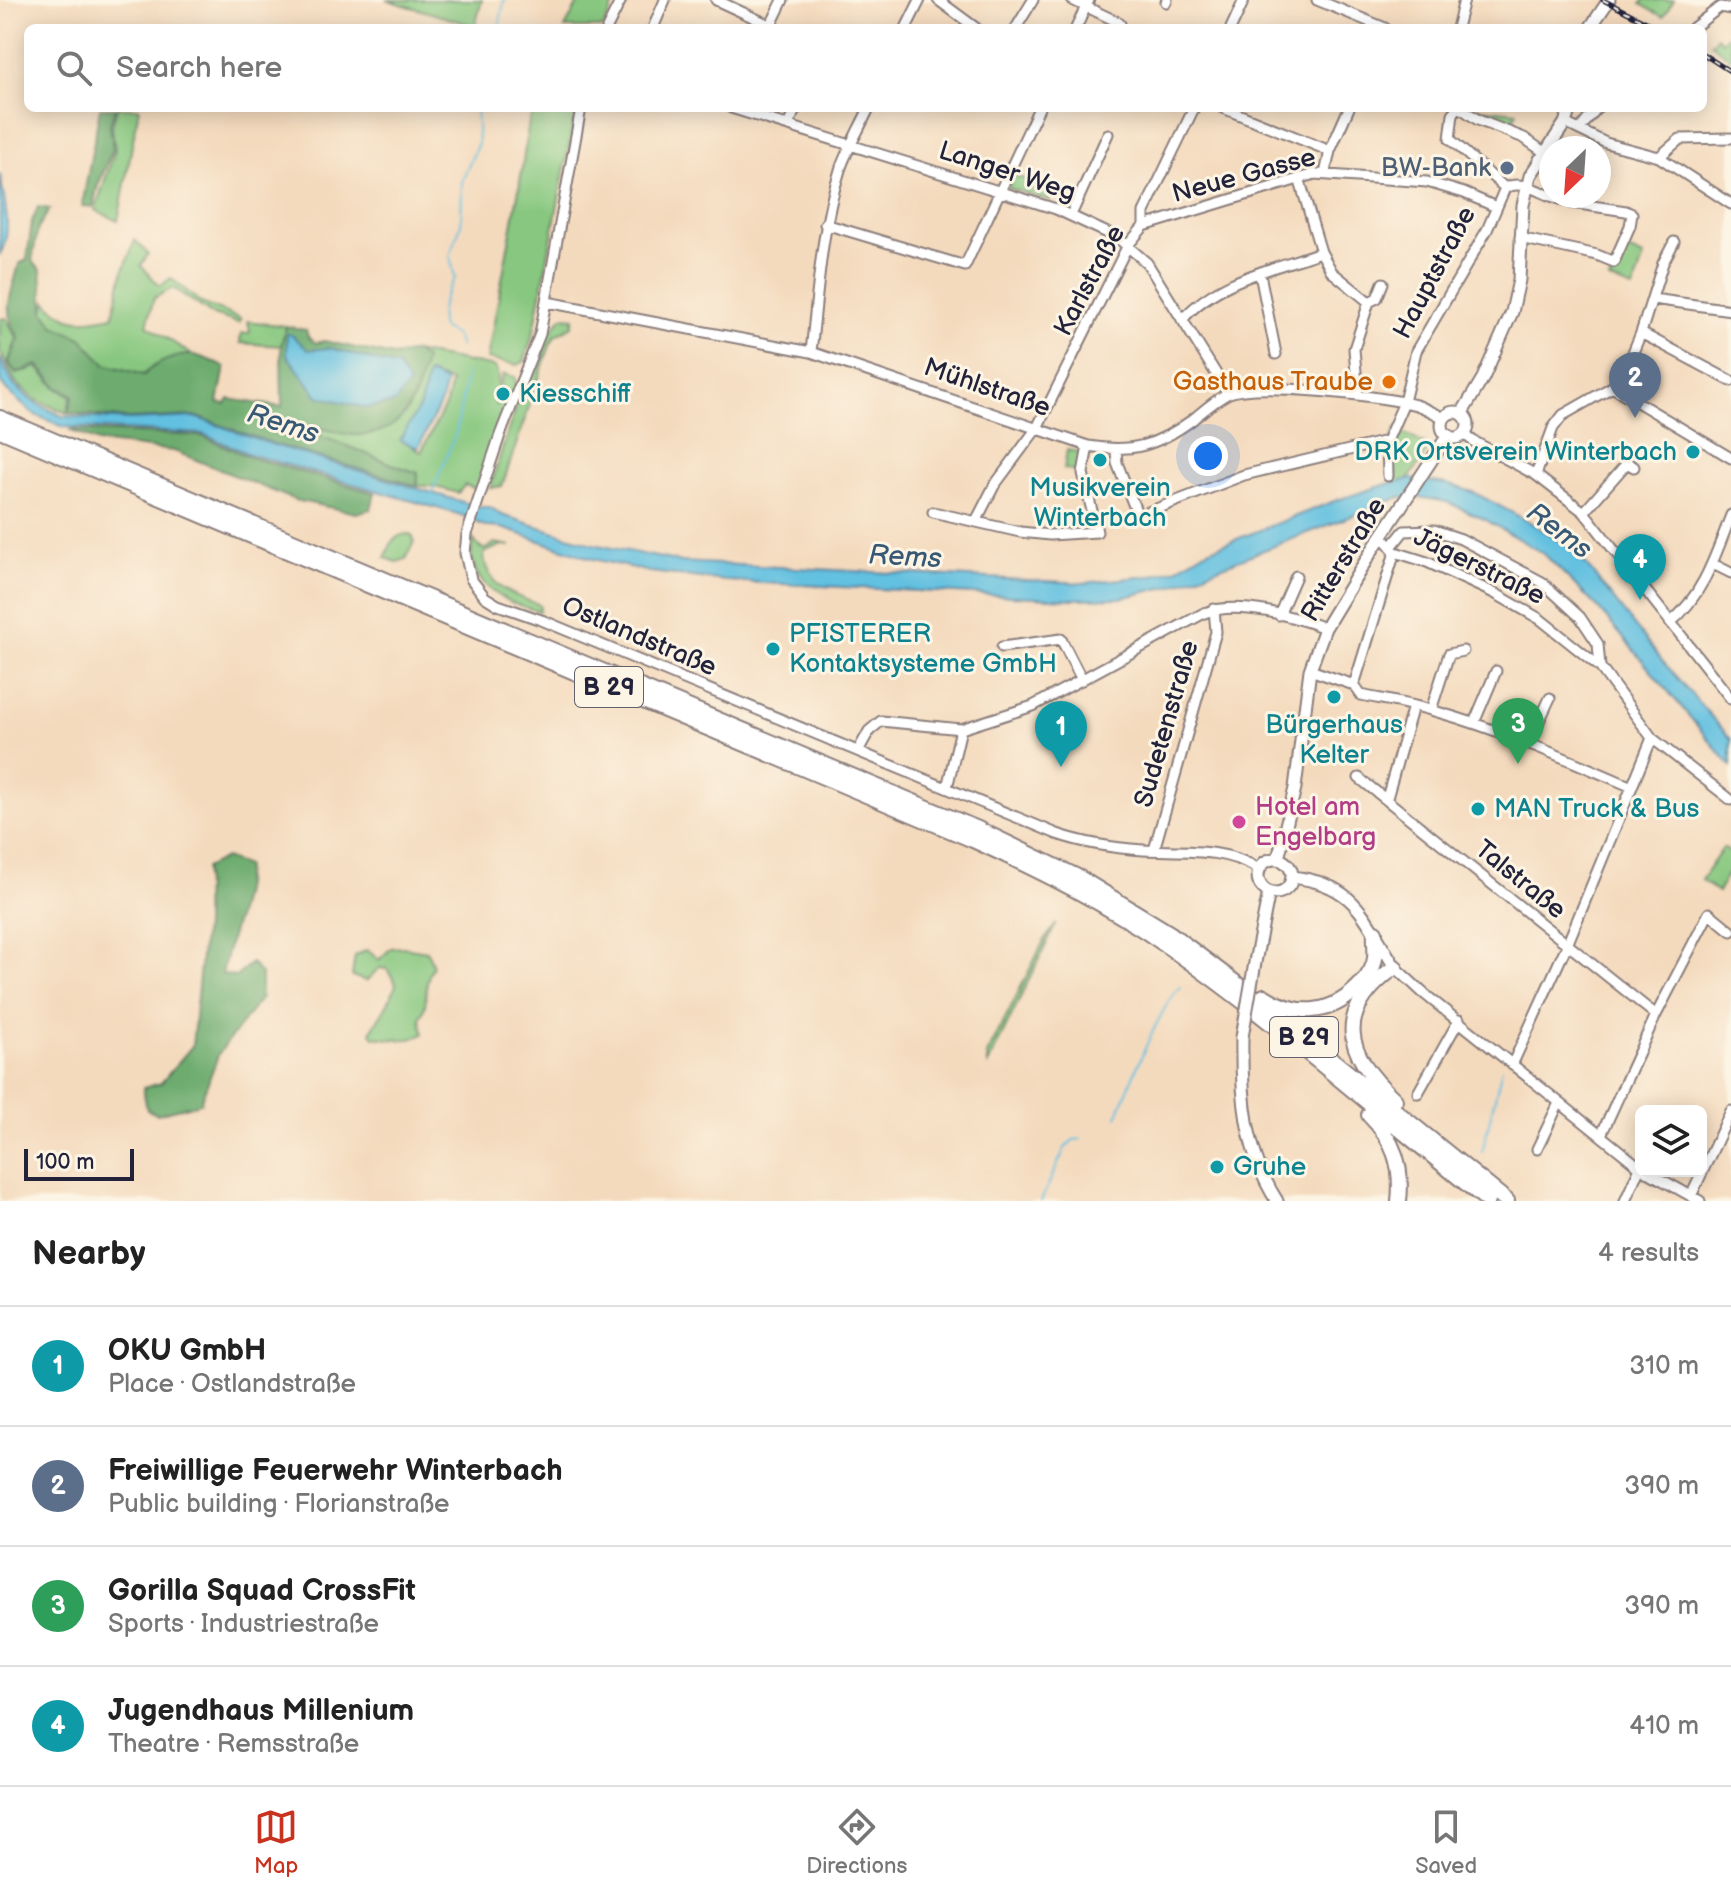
<!DOCTYPE html>
<meta charset="utf-8">
<style>
body{margin:0;font-family:"Balsamiq Sans",sans-serif;background:#f6f6f6;color:#222}
.controls{position:absolute;right:24px;bottom:24px;display:grid;overflow:hidden;border-radius:12px;box-shadow:0 4px 20px #0003}
.controls button{width:72px;height:72px;display:grid;place-items:center;padding:0;border:0;border-bottom:2px solid #e0e0e0;background:#fff;color:#222;font:40px sans-serif}
.compass{position:absolute;left:1539px;top:136px;width:72px;height:72px;border-radius:50%;background:#fff;box-shadow:0 4px 20px #0003;rotate:205deg}
.scale{position:absolute;left:24px;bottom:20px;width:110px;box-sizing:border-box;padding-left:8px;border:4px solid #22223b;border-top:0;font-size:22px;line-height:28px;white-space:nowrap;color:#22223b;-webkit-text-stroke:6px #fcf5e5;paint-order:stroke}
.you{position:absolute;left:1208px;top:456px;width:28px;height:28px;margin:-20px;border:6px solid #fff;border-radius:50%;background:#1a73e8;box-shadow:0 0 0 12px #1a73e833}
.badge{display:grid;place-items:center;width:52px;height:52px;border-radius:50%;background:#c8321e;color:#fff;font-size:26px;font-weight:700}
.pin{position:absolute;translate:-50% -66px;filter:drop-shadow(0 2px 4px #0008)}
.pin::after{content:'';position:absolute;top:42px;width:28px;height:24px;background:inherit;clip-path:polygon(0 0,100% 0,50% 100%)}
.list{margin:0;padding:0;list-style:none}
h2{display:flex;justify-content:space-between;align-items:center;height:104px;margin:0;padding:0 32px;font-size:34px}
h2 small{font-size:26px;font-weight:400;color:#767676}
.list li{display:grid;grid-template-columns:52px 1fr auto;gap:24px;align-items:center;box-sizing:border-box;height:120px;padding:0 32px;border-top:2px solid #e0e0e0}
.list b{display:block;font-size:30px;white-space:nowrap}
.list p{margin:0;font-size:26px;white-space:nowrap;color:#767676}
.list em{font-size:26px;font-style:normal;color:#767676}
.icon{flex:none;width:44px;height:44px;fill:none;stroke:currentColor;stroke-width:2;stroke-linecap:round;stroke-linejoin:round}
.map{position:relative;flex:none;width:1731px;height:1201px;overflow:hidden}
.search{position:absolute;background:#fff;box-shadow:0 4px 20px #0003;left:24px;right:24px;top:24px;height:88px;display:flex;align-items:center;gap:20px;box-sizing:border-box;padding:0 28px;border-radius:12px;color:#767676;font-size:30px}
.sheet{height:584px;background:#fff}
nav{display:flex;justify-content:space-around;align-items:center;box-sizing:border-box;height:112px;border-top:2px solid #e0e0e0;background:#fff;font-size:22px;color:#767676}
nav a{display:grid;justify-items:center;gap:4px}
nav .on{color:#c8321e}
.map>svg:first-child{display:block}
.green{fill:#87c77f;stroke:#54745d;stroke-width:2;fill-rule:evenodd}
.forest{fill:#6dac6e;stroke:#486754;stroke-width:2;fill-rule:evenodd}
.water{fill:#62c0e0;stroke:#42718e;stroke-width:2}
.lines{fill:none;stroke-linecap:round;stroke-linejoin:round}
.stream{stroke:#62c0e0;stroke-width:2}
.minor-casing{stroke:#8b7e7c;stroke-width:13}
.major-casing{stroke:#8b7e7c;stroke-width:15}
.highway-casing{stroke:#8b7e7c;stroke-width:18}
.minor{stroke:#fff;stroke-width:9}
.major{stroke:#fff;stroke-width:11}
.highway{stroke:#fff;stroke-width:14}
.rail-casing{stroke:#22223b;stroke-width:5}
.rail{stroke:#fcf5e5;stroke-width:2;stroke-dasharray:6;stroke-linecap:butt}
.major-bridge-casing{stroke:#8b7e7c;stroke-width:15;stroke-linecap:butt}
.major-bridge{stroke:#fff;stroke-width:11}
.service-dot{fill:#5c6f8a;stroke:#fcf5e5;stroke-width:3}
.food-dot{fill:#e8710a;stroke:#fcf5e5;stroke-width:3}
.culture-dot{fill:#0f9aa8;stroke:#fcf5e5;stroke-width:3}
.hotel-dot{fill:#d1479c;stroke:#fcf5e5;stroke-width:3}
.labels{text-anchor:middle;dominant-baseline:central;stroke-width:6;stroke-linejoin:round;paint-order:stroke}
.shield{fill:#fcf5e5;stroke:#63616e;stroke-width:2}
.shield-label{font-size:24px;font-weight:bold;fill:#22223b}
.service-label{font-size:26px;fill:#4e5e75;stroke:#fcf5e5;text-anchor:end}
.street-label{font-size:26px;fill:#22223b;stroke:#fcf5e5}
.food-label{font-size:26px;fill:#c56008;stroke:#fcf5e5;text-anchor:end}
.culture-label{font-size:26px;fill:#0d838f;stroke:#fcf5e5;text-anchor:start}
.hotel-label{font-size:26px;fill:#b23c85;stroke:#fcf5e5;text-anchor:start}
.water-label{font-size:28px;font-style:italic;fill:#385975;stroke:#fcf5e5}
</style>
<div class="map">
<svg width="1731" height="1201" viewBox="0 0 1731 1201">
<rect width="100%" height="100%" fill="#fcf5e5"/>
<filter id="ink" filterUnits="userSpaceOnUse"><feTurbulence type="fractalNoise" baseFrequency=".0125" numOctaves="2"/><feDisplacementMap in="SourceGraphic" scale="16" xChannelSelector="R" yChannelSelector="G"/><feConvolveMatrix kernelMatrix="1 2 1 2 8 2 1 2 1" color-interpolation-filters="sRGB"/></filter>
<filter id="wash" filterUnits="userSpaceOnUse"><feTurbulence type="fractalNoise" baseFrequency=".006" numOctaves="4" result="noise"/><feDisplacementMap in="SourceGraphic" scale="32" xChannelSelector="R" yChannelSelector="G"/><feGaussianBlur stdDeviation="1.8" result="paint"/><feColorMatrix in="noise" values="0 0 0 0 0 0 0 0 0 0 0 0 0 0 0 0 0 1.4 0 .05"/><feComposite in="paint" operator="in"/></filter>
<g filter="url(#wash)">
<rect width="100%" height="100%" fill="#f4dabd"/>
<path class="green" d="M387,0h95l-7,26z
M580,0h36l-13,28h-38z
M1644,0h30l-11,17 -22,-13z
M1731,32v27l-20,-16 6,-6 5,4z
M117,108h22l-21,113 -23,-11 20,-60 -3,-24z
M536,108h40l-42,223 -10,31 -7,3 -30,-6 32,-170 10,-68z
M1478,108c14,2 25,2 39,4l-6,11 -8,-5h-14z
M1012,175l42,13 -4,13 -42,-13z
M135,240l13,14 -7,12 19,20 11,-8 30,25 40,16 -2,4 -26,-8 -40,-27 -19,10 -7,27 45,30 -24,5 -24,15 -40,-11 -23,-26 -27,-12 -10,-14 2,-11c22,24 37,21 67,15l10,-44z
M1623,248l21,9 -11,32 -24,-9z
M562,317l12,1 -2,8 -17,10 -5,9 -48,141 -12,2 20,-64 34,-84z
M6,318l11,20 -9,25 8,11 21,-7 21,22 13,7 -4,17 -31,-13 -20,-17 -16,-31v-33z
M248,321l38,5 -5,20 -41,-3 1,-9 8,-1 1,-2z
M415,352l80,15 3,8 -2,30h2l3,-24 3,-7 11,3 1,6 -39,106 -12,-4 -7,8 -27,-7h-13v-13c-33,-10 -63,-25 -96,-36l-5,-9 36,7 62,-38 9,-37zM428,374l23,8 -5,22 -25,48 -20,-13 19,-33z
M1396,429l34,18 -22,33 -16,2c0,-17 -4,-39 4,-53z
M1067,450l14,2 -3,19 -14,-2z
M409,534l4,3 1,6 -8,16 -9,3 -12,-4c5,-12 8,-24 24,-24z
M473,539l7,9 6,1 9,-6 16,3 -9,-1 -18,8c1,33 27,42 54,51l2,3 -1,4c-37,-8 -75,-29 -66,-72z
M1723,848l8,5v14l-13,25 -17,-12z
M1056,924l-68,140 -1,-9 57,-114z
M403,947l24,4 6,15c-12,21 -2,33 -13,52l3,16c-15,9 -33,5 -49,3l-3,-5c8,-17 21,-30 25,-48l-9,-15 -8,-1 -13,13 -14,-5 3,-20 12,-6 12,10 12,-12z"/>
<path class="forest" d="M100,108h15l-5,17 3,24 -16,39 -4,19 -11,-1z
M38,207l12,2 -12,19 -6,33 9,9 3,42 10,14 27,12 24,26 39,11c10,-12 33,-21 49,-20 10,1 22,8 32,12l-7,36 8,1 3,-5 53,8 -1,-61 5,-20 20,4 2,7 8,6 8,-2 69,15 22,-4 10,7c-9,43 -21,76 -70,76 -12,0 -25,-6 -37,-7l4,9c33,11 63,26 96,36l-1,13 -143,-42 -79,-28 -65,3 -62,-6 5,-18 -15,-7 -20,-23 -22,8 -7,-11 10,-24c-19,-30 -7,-43 0,-74l8,-4 5,-39zM292,336l16,15 22,-3 68,19 -80,29 -31,-41z
M69,430l133,6 48,21 125,36 -4,16 -15,4 -61,-13 -121,-49 -76,-9z
M225,858l21,8c-2,37 -17,71 -24,108l14,3 15,-14 10,11v24l-42,55 -19,50 -43,11 -10,-4 -4,-22 18,-5 31,-37 12,-120 1,-58z"/>
<path class="water" d="M0,173c3,25 14,58 0,81z
M287,334l5,1 16,15 22,-2 68,19 11,17 -14,19 -29,5 -48,-12 -31,-41z
M0,358l14,27 20,17 28,14 68,4 65,-3 79,28 205,62h11l12,8 91,29 88,18 402,21 67,-7 26,-7 30,-18 131,-51 57,-18 17,-3 36,5 26,8 57,30 46,30 88,111 67,76v27l-133,-158 -54,-54 -60,-35 -37,-17 -28,-5 -21,1 -227,88 -50,12 -51,1 -343,-18 -77,-9 -57,-13 -91,-31 -15,-1 -26,-12 -212,-61 -46,-20 -139,-7 -31,-13 -26,-23 -7,-9z
M428,374l18,8 -5,20 -23,46 -18,-8 20,-34z"/>
<g class="lines">
<path class="stream" d="M499,28l5,-28
M460,347l-4,-11 -14,-8c-5,-19 3,-34 13,-50l-5,-22 11,-31 1,-44 16,-38 -2,-35
M432,493l24,-60 11,-61
M1117,1117c10,-26 45,-117 64,-130
M1482,1152l20,-84
M1041,1201l24,-53 8,-8 9,-1"/>
</g>
</g>
<g filter="url(#ink)">
<g class="lines">
<defs>
<path id="minor" d="M716,0l60,28
M938,0l38,28
M1072,0l46,22 2,2 -1,4
M1317,0l68,28
M1166,2l1,-2
M771,25l12,-25
M607,28l14,-28
M653,28l12,-28
M906,28l14,-28
M1016,28l17,-28
M1076,28l13,-28
M1231,28l13,-28
M1457,28l7,-28
M1693,28l27,-21 11,2
M581,108l-41,226 -40,101 -33,99 -2,19 6,26 14,18 13,8 46,16 513,213c29,10 57,14 86,16 41,2 80,-3 116,19
M731,108l325,101 62,29 29,25 81,130
M1223,108l107,43
M1457,108l-4,6 -3,25 55,49
M1461,108l17,12 46,18 20,14
M1565,123l41,20 53,14 72,47
M788,125l8,-17
M1580,129l17,-21
M1659,157l21,-18 51,-1
M1539,159l12,6
M1325,174l5,-23 19,-43
M1299,178l22,74 11,20 37,30 -15,47 4,46
M1071,215l37,-81
M825,224l140,42 74,-158
M1144,226l171,-52 112,8 37,11 32,14
M1520,238l77,17 17,7 16,-36 2,-12 -6,-3 -54,-8 -21,-7
M1260,274l16,80
M1653,299l78,11
M547,302l264,50 277,94c43,7 69,0 104,-26 11,-9 22,-19 35,-26 27,-13 157,2 189,11 10,3 19,9 28,13
M1369,302l8,-4 6,-15
M1182,320c34,-40 91,-51 139,-68
M1641,333l90,48
M811,352c7,-62 10,-122 29,-182 7,-21 20,-42 29,-62
M1612,387l119,71
M1464,434l9,7 63,34 48,37 147,187
M1116,450l1,13 21,53 106,-41 143,-34
M1536,475l17,-47 10,-13 49,-28 12,-13 17,-41 22,-70 11,-21
M1388,476l-1,-35 17,-39 12,-51 71,-121 18,-42c16,-8 30,2 46,8
M933,512l87,20 30,3 47,-3 -14,-59 5,-27
M1584,512l43,-49 7,4
M976,521l18,-35 43,-58 91,-183 16,-19v-14l50,-104
M1382,536l13,16 32,10 69,32 44,25 60,48 52,71 79,62
M1392,546l12,-15 30,-1 27,9 81,43 38,35 18,27 2,23
M1713,564l18,9
M1279,615l17,-39
M1670,623c33,-27 46,-69 61,-108
M1002,647l59,-8 21,41
M1310,670l44,15 7,10c24,5 49,9 73,16 68,19 133,48 198,76
M1354,685l41,-133
M1431,710l18,-56 14,-3
M1474,723l22,-52
M1529,743l21,-45
M858,751l11,-20 12,-10 80,8
M1359,778l297,237
M947,788l14,-59 72,-23 171,-93c34,-13 89,3 121,15
M1387,798l26,-92
M1154,850l62,-218 -2,-23
M1395,967l27,25 219,176
M1512,1065l55,-120 85,-207
M1418,1093l41,-73
M1601,1135l55,-120 53,-102 22,18
M1537,1149l22,-46
M1646,1171l54,30
M1691,1196l40,-85
M1625,1201l15,-34"/>
<path id="major" d="M1590,28l19,-28
M1442 425a13 13 0 1 1 26 0a13 13 0 1 1-26 0Z
M1462,413l21,-35 29,-66 7,-32 4,-75 7,-29 35,-53 5,-15
M1258 876a17 17 0 1 1 34 0a17 17 0 1 1-34 0Z
M1278,859l17,-71 15,-118 15,-42 48,-79 75,-114
M1292,877c65,7 72,42 103,90
M1256,957l13,-65
M1242,1037c-1,57 3,115 35,164"/>
<path id="highway" d="M0,418l978,411 100,48 93,57 86,65 250,202
M0,430l973,410c68,31 135,64 197,108 111,77 212,169 318,253
M1264,996c32,21 65,19 92,-7 8,-8 15,-15 18,-26 3,-10 0,-21 1,-31
M1395,1100c-52,-48 -61,-88 0,-133
M1369,1115c25,25 34,51 30,86"/>
</defs>
<use href="#minor" class="minor-casing"/>
<use href="#major" class="major-casing"/>
<use href="#highway" class="highway-casing"/>
<use href="#minor" class="minor"/>
<use href="#major" class="major"/>
<use href="#highway" class="highway"/>
<defs>
<path id="rail" d="M1603,0l55,28
M1703,54l28,18"/>
</defs>
<use href="#rail" class="rail-casing"/>
<use href="#rail" class="rail"/>
<defs>
<path id="major-bridge" d="M1242,1037l14,-80"/>
</defs>
<use href="#major-bridge" class="major-bridge-casing"/>
<use href="#major-bridge" class="major-bridge"/>
</g>
</g>
<circle class="service-dot" cx="1507" cy="168" r="8"/>
<circle class="food-dot" cx="1389" cy="382" r="8"/>
<g class="culture-dot">
<circle cx="503" cy="394" r="8"/>
<circle cx="1693" cy="452" r="8"/>
<circle cx="1100" cy="460" r="8"/>
<circle cx="773" cy="649" r="8"/>
<circle cx="1334" cy="697" r="8"/>
<circle cx="1478" cy="809" r="8"/>
<circle cx="1217" cy="1167" r="8"/>
</g>
<circle class="hotel-dot" cx="1239" cy="822" r="8"/>
<g class="labels">
<g class="shield">
<rect x="575" y="667" width="68" height="40" rx="6"/>
<rect x="1270" y="1017" width="68" height="40" rx="6"/>
</g>
<g class="shield-label">
<text x="609" y="687">B 29</text>
<text x="1304" y="1037">B 29</text>
</g>
<g class="service-label">
<text x="1491" y="168">BW-Bank</text>
</g>
<g class="street-label">
<text transform="translate(1007 172) rotate(18)">Langer Weg</text>
<text transform="translate(1244 176) rotate(-15)">Neue Gasse</text>
<text transform="translate(1435 273) rotate(-62)">Hauptstraße</text>
<text transform="translate(1090 281) rotate(-62)">Karlstraße</text>
<text transform="translate(987 388) rotate(19)">Mühlstraße</text>
<text transform="translate(1344 560) rotate(-59)">Ritterstraße</text>
<text transform="translate(1479 567) rotate(26)">Jägerstraße</text>
<text transform="translate(639 637) rotate(23)">Ostlandstraße</text>
<text transform="translate(1167 724) rotate(-74)">Sudetenstraße</text>
<text transform="translate(1520 880) rotate(39)">Talstraße</text>
</g>
<g class="food-label">
<text x="1373" y="382">Gasthaus Traube</text>
</g>
<g class="culture-label">
<text x="519" y="394">Kiesschiff</text>
<text x="1677" y="452" text-anchor="end">DRK Ortsverein Winterbach</text>
<text x="1100" y="488" text-anchor="middle">Musikverein<tspan x="1100" dy="30">Winterbach</tspan></text>
<text x="789" y="634">PFISTERER<tspan x="789" dy="30">Kontaktsysteme GmbH</tspan></text>
<text x="1334" y="725" text-anchor="middle">Bürgerhaus<tspan x="1334" dy="30">Kelter</tspan></text>
<text x="1494" y="809">MAN Truck &amp; Bus</text>
<text x="1233" y="1167">Gruhe</text>
</g>
<g class="hotel-label">
<text x="1255" y="807">Hotel am<tspan x="1255" dy="30">Engelbarg</tspan></text>
</g>
<g class="water-label">
<text transform="translate(283 424) rotate(18)">Rems</text>
<text transform="translate(1559 531) rotate(37)">Rems</text>
<text transform="translate(905 557) rotate(3)">Rems</text>
</g>
</g>
</svg>
<div class="controls">
<button><svg class="icon" aria-label="layers" viewBox="0 0 24 24"><path d="M12 4l9 5-9 5-9-5zM3 14l9 5 9-5"/></svg></button>
</div>
<svg class="compass" viewBox="-18 -18 36 36"><path d="M0-13l5 13h-10z" fill="#e53935"/><path d="M0 13l5-13h-10z" fill="#767676"/></svg>
<div class="scale">100 m</div>
<div class="you"></div>
<div class="pin badge" style="left:1061px;top:767px;background:#0f9aa8">1</div>
<div class="pin badge" style="left:1635px;top:418px;background:#5c6f8a">2</div>
<div class="pin badge" style="left:1518px;top:764px;background:#2e9e5b">3</div>
<div class="pin badge" style="left:1640px;top:600px;background:#0f9aa8">4</div>
<div class="search"><svg class="icon" aria-label="search" viewBox="0 0 24 24"><circle cx="10" cy="10" r="6"/><path d="M15 15l6 6"/></svg>Search here</div>
</div>
<section class="sheet">
<h2>Nearby<small>4 results</small></h2>
<ul class="list">
<li><span class="badge" style="background:#0f9aa8">1</span><div><b>OKU GmbH</b><p>Place · Ostlandstraße</p></div><em>310 m</em></li>
<li><span class="badge" style="background:#5c6f8a">2</span><div><b>Freiwillige Feuerwehr Winterbach</b><p>Public building · Florianstraße</p></div><em>390 m</em></li>
<li><span class="badge" style="background:#2e9e5b">3</span><div><b>Gorilla Squad CrossFit</b><p>Sports · Industriestraße</p></div><em>390 m</em></li>
<li><span class="badge" style="background:#0f9aa8">4</span><div><b>Jugendhaus Millenium</b><p>Theatre · Remsstraße</p></div><em>410 m</em></li>
</ul>
</section>
<nav>
<a class="on"><svg class="icon" aria-label="map" viewBox="0 0 24 24"><path d="M3 6l6-2 6 2 6-2v14l-6 2-6-2-6 2zM9 4v14M15 6v14"/></svg>Map</a>
<a><svg class="icon" aria-label="directions" viewBox="0 0 24 24"><path d="M12 3l9 9-9 9-9-9zM9 14v-3h6M13 9l2 2-2 2"/></svg>Directions</a>
<a><svg class="icon" aria-label="saved" viewBox="0 0 24 24"><path d="M7 4h10v16l-5-4-5 4z"/></svg>Saved</a>
</nav>
